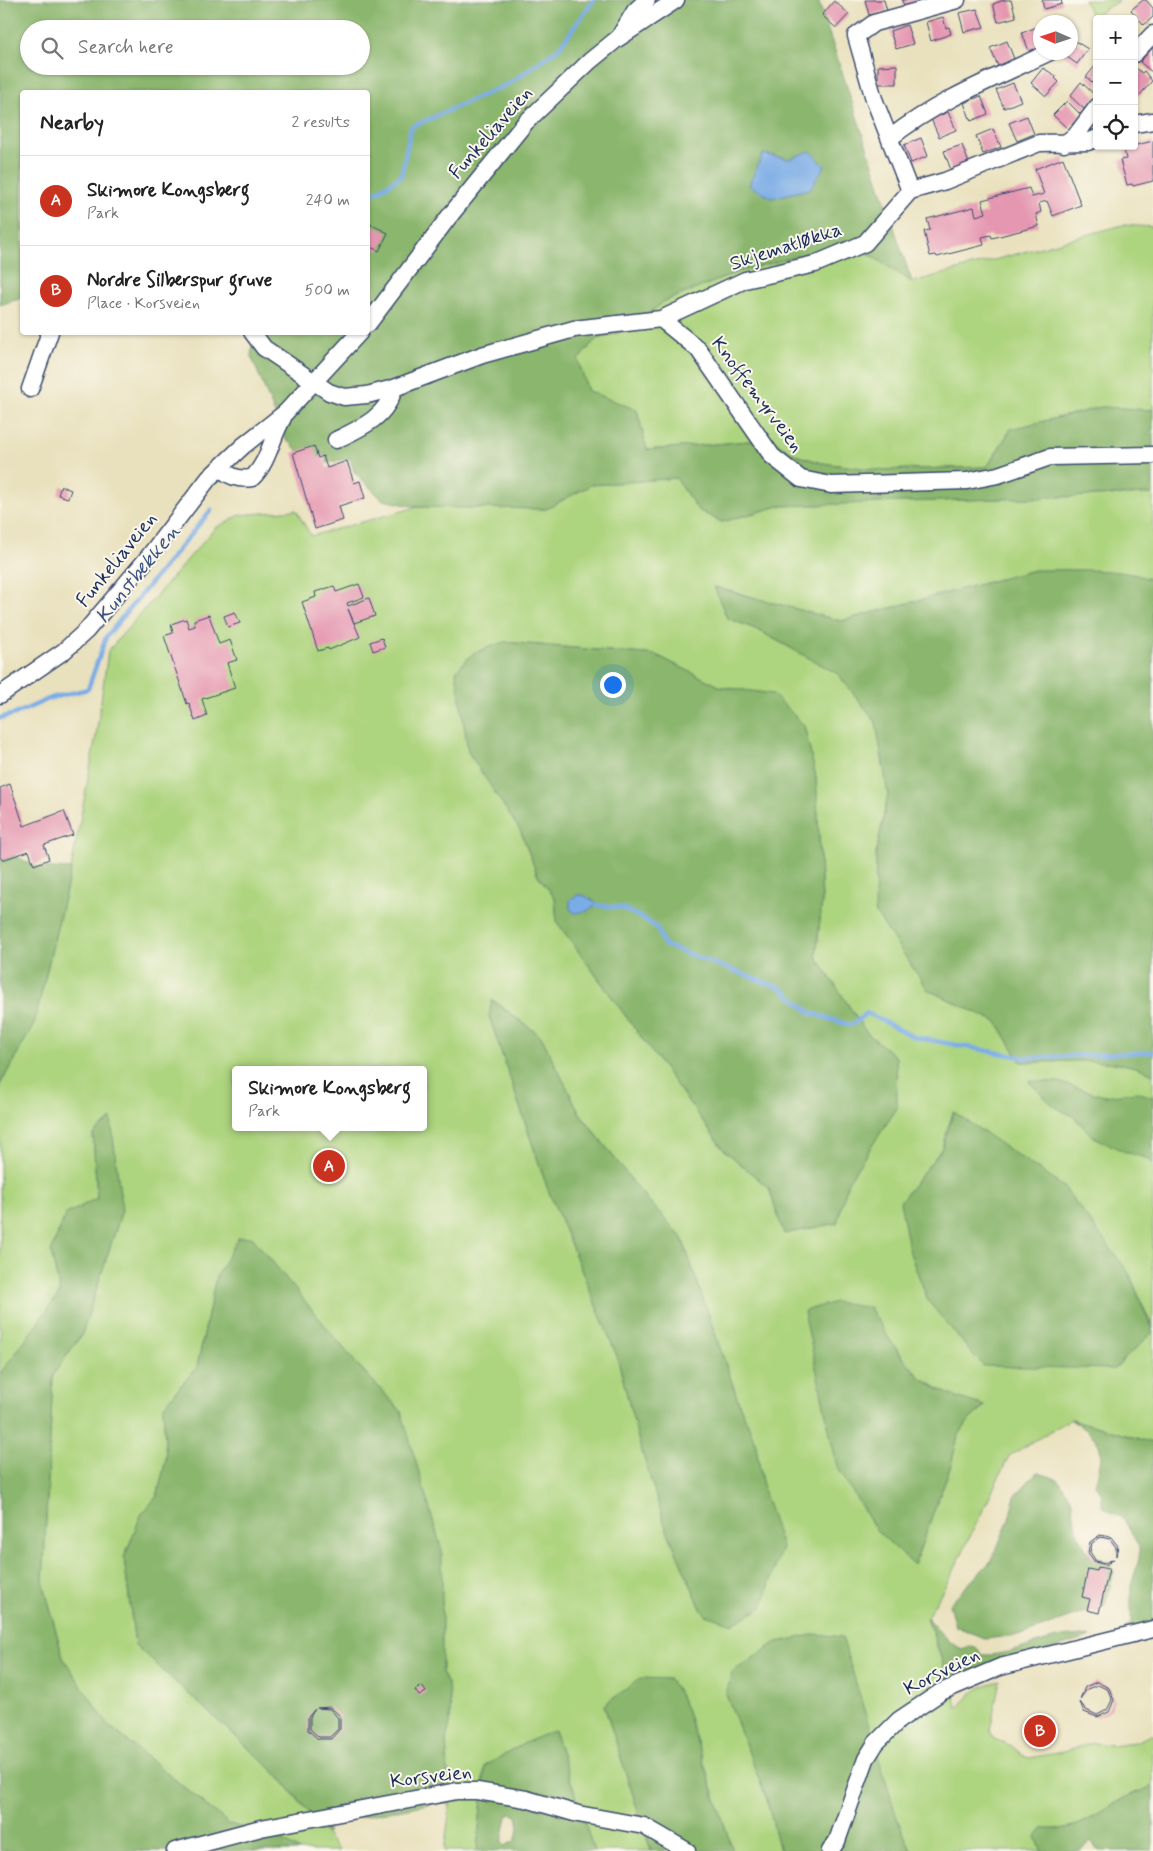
<!DOCTYPE html>
<meta charset="utf-8">
<style>
body{margin:0;font-family:Mynerve,sans-serif;background:#f2f2f2;color:#222}
.controls{position:absolute;right:15px;top:15px;display:grid;overflow:hidden;border-radius:5px;box-shadow:0 1px 4px #0004}
.controls button{width:45px;height:45px;display:grid;place-items:center;padding:0;border:0;border-bottom:1px solid #e0e0e0;background:#fff;color:#222;font:25px sans-serif}
.compass{position:absolute;left:1033px;top:15px;width:45px;height:45px;border-radius:50%;background:#fff;box-shadow:0 1px 4px #0004;rotate:273deg}
.you{position:absolute;left:612px;top:684px;width:18px;height:18px;margin:-12px;border:4px solid #fff;border-radius:50%;background:#1a73e8;box-shadow:0 0 0 8px #1a73e833}
.badge{display:grid;place-items:center;width:32px;height:32px;border-radius:50%;background:#c8321e;color:#fff;font-size:16px;font-weight:700}
.pin{position:absolute;translate:-50% -50%;border:2px solid #fff;box-shadow:0 1px 5px #0006}
.popup{position:absolute;left:232px;top:1066px;width:195px;height:65px;box-sizing:border-box;display:grid;place-content:center;border-radius:5px;background:#fff;filter:drop-shadow(0 1px 4px #0005);font-size:16px;white-space:nowrap;color:#767676}
.popup b{font-size:19px;color:#222}
.popup::after{content:'';position:absolute;left:50%;top:100%;margin-left:-10px;border:10px solid transparent;border-top-color:#fff}
.list{margin:0;padding:0;list-style:none}
h2{display:flex;justify-content:space-between;align-items:center;height:65px;margin:0;padding:0 20px;font-size:21px}
h2 small{font-size:16px;font-weight:400;color:#767676}
.list li{display:grid;grid-template-columns:32px 1fr auto;gap:15px;align-items:center;box-sizing:border-box;height:90px;padding:0 20px;border-top:1px solid #e0e0e0}
.list b{display:block;font-size:19px;white-space:nowrap}
.list p{margin:0;font-size:16px;white-space:nowrap;color:#767676}
.list em{font-size:16px;font-style:normal;color:#767676}
.icon{flex:none;width:28px;height:28px;fill:none;stroke:currentColor;stroke-width:2;stroke-linecap:round;stroke-linejoin:round}
.map{position:relative;flex:none;width:1153px;height:1851px;overflow:hidden}
.search{position:absolute;background:#fff;box-shadow:0 1px 4px #0004;left:20px;top:20px;width:350px;height:55px;display:flex;align-items:center;gap:12px;box-sizing:border-box;padding:0 18px;border-radius:28px;color:#767676;font-size:19px}
.panel{position:absolute;background:#fff;box-shadow:0 1px 4px #0004;left:20px;top:90px;width:350px;height:245px;border-radius:5px}
.map>svg:first-child{display:block}
.green{fill:#add47e;stroke:#64826e;fill-rule:evenodd}
.forest{fill:#8ab66d;stroke:#527266;fill-rule:evenodd}
.water{fill:#7aace6;stroke:#4a6ea2}
.lines{fill:none;stroke-linecap:round;stroke-linejoin:round}
.stream{stroke:#7aace6;stroke-width:4.5}
.building{fill:#e597b1}
.minor-casing{stroke:#3a4a6c;stroke-width:19}
.minor{stroke:#fff;stroke-width:16}
.labels{text-anchor:middle;dominant-baseline:central;stroke-width:4;stroke-linejoin:round;paint-order:stroke}
.street-label{font-size:20px;fill:#1b2f5e;stroke:#fbf7ec}
.water-label{font-size:21px;font-style:italic;fill:#385487;stroke:#fbf7ec}
</style>
<div class="map">
<svg width="1153" height="1851" viewBox="0 0 1153 1851">
<rect width="100%" height="100%" fill="#fbf7ec"/>
<filter id="ink" filterUnits="userSpaceOnUse"><feTurbulence type="fractalNoise" baseFrequency=".02" numOctaves="2"/><feDisplacementMap in="SourceGraphic" scale="10" xChannelSelector="R" yChannelSelector="G"/><feConvolveMatrix kernelMatrix="1 2 1 2 8 2 1 2 1" color-interpolation-filters="sRGB"/></filter>
<filter id="wash" filterUnits="userSpaceOnUse"><feTurbulence type="fractalNoise" baseFrequency=".0096" numOctaves="4" result="noise"/><feDisplacementMap in="SourceGraphic" scale="20" xChannelSelector="R" yChannelSelector="G"/><feGaussianBlur stdDeviation="1.12" result="paint"/><feColorMatrix in="noise" values="0 0 0 0 0 0 0 0 0 0 0 0 0 0 0 0 0 1.4 0 .05"/><feComposite in="paint" operator="in"/></filter>
<g filter="url(#wash)">
<rect width="100%" height="100%" fill="#e9e1bd"/>
<path class="green" d="M1084,0h36l-28,17z
M1123,225l30,2v183l-51,-3 -91,22 -24,38 -109,3 -56,-7 -26,-8 -24,-16 -125,11 -10,-39 -49,-20 -10,-31 17,-20 37,-12 31,-26 76,-30 111,-30 63,40z
M676,478l22,32 24,12 57,-16 374,-12v88l-5,-4 -114,-8 -193,51 -126,-34 12,31 31,12 80,44 38,48 12,72 -12,60 52,136 69,32 24,40c39,1 98,-7 132,12v255l-24,-56 -176,-161 -12,38 -41,52 214,167 39,-37v111l-82,-24 -62,37 -57,118 -25,43 31,91c15,-17 20,-21 42,-28l-10,50 4,9 18,7 11,10 6,2 34,-6 30,-9 19,2 23,-3 18,-8v52c-12,5 -25,9 -36,16 -29,17 -38,29 -74,27l-7,9 6,13h-131l-14,-33 -130,-18 13,51h-47l-47,-142 -10,-21 -72,17 47,146h-57l-40,-120 -29,12 -40,23 -8,85h-33l6,-43 -4,-68 4,-16v-22l-2,-16 -6,-14 -1,-24 -40,-237 -45,-48 -140,-86 -19,90 -34,40 3,53 -9,37 -16,18 -17,43 11,87 144,131 60,75h-40l-20,-13 -50,-14 -121,-99 -45,-67 -20,-76 10,-207 29,-41 40,-124 -29,-76 4,64 -32,17 -14,37 9,41 -60,81v-289l34,-61 37,-155 25,-133 12,-85 107,-123 25,-13 56,-5 15,26 106,-29 129,2 45,-24zM504,642l152,13 65,32 52,7 31,31 12,52 6,124 -6,55 50,76 30,25 1,51 -50,74 -10,41 -53,11 -15,-46 -46,-39 -166,-227 -2,-24 -18,-24 -16,-42zM493,1000l47,36 39,76 60,78 43,48 58,168 15,35 9,52 -62,118 -36,-83 -27,-86 -22,-86 -70,-169 -58,-171zM235,1070h188v57h-188zM894,1346l27,32 26,16 37,13 -14,12 -12,17 -7,29 -37,100z"/>
<path class="forest" d="M0,0h818l94,282 -62,-40 -112,30 -75,30 -31,26 -37,12 -17,20 10,31 49,19 10,40 125,-11 24,16 26,8 56,7 109,-3 24,-38 91,-22 51,3v84l-374,12 -57,16 -24,-12 -22,-32 -85,7 -45,24 -129,-2 -34,-7 -29,-28 -4,-14 -23,5 -2,-9 -14,6 -7,-3 -19,-19 -34,-82 3,-23 114,-1v-240h-346v206l-22,7zM29,29h332v37h-332zM763,154l26,5 -40,26z
M1034,570c26,0 101,-3 119,12v492c-34,-19 -93,-11 -132,-12l-24,-40 -69,-32 -53,-78 1,-58 12,-60 -12,-72 -38,-48 -80,-44 -31,-12 -13,-31 127,34z
M504,642l152,13 65,32 52,7 31,31 12,52 6,124 -6,55 50,76 30,25 1,51 -49,74 -11,41 -53,11 -15,-46 -46,-39 -166,-227 -2,-24 -18,-24 -16,-42 -53,-80 -12,-81 17,-18z
M16,856l19,11 36,2 -37,155 -34,61v-224z
M492,1000l49,36 38,76 60,78 43,48 58,168 15,35 9,52 18,54 -20,60 -29,17 -27,-9 -4,-4 -36,-83 -27,-86 -22,-86 -70,-169 -58,-171z
M1028,1081l30,1 46,14 32,-4 17,5v67l-4,-5 -26,-8 -31,-15 -19,-20 -18,-9z
M954,1112l110,75 65,86 24,59 -39,37 -131,-3 -55,-65 -18,-48 -10,-51 41,-52z
M111,1119l11,91 -40,124 -29,41 -10,207 20,76 45,67 121,99 50,14 20,13h-299v-477l60,-81 -9,-41 14,-37 32,-17 -4,-64z
M252,1237l104,126 45,48 41,140v121l6,14 2,16v22l-4,16 4,68 -4,-7 -116,21 -3,5v7l-48,-58 -144,-131 -11,-87 17,-43 16,-19 9,-36 -3,-53 34,-40 19,-90 22,-39z
M835,1302l35,6c15,24 30,51 51,70 17,15 42,21 64,28l-15,13 -12,17 -7,29 -37,100 -38,-35 -39,-63 -33,-156z
M1071,1419l82,24v181l-28,5 6,-6v-37l8,-27v-12l-15,-28 -22,-12v-13l-7,-9c10,-37 10,-43 -24,-66z
M1037,1472l22,8 13,21 4,29 13,26 19,5 6,11 -9,33 -81,29 -38,5 -31,-13 -6,-22 43,-44 17,-41 6,-23z
M927,1617c11,14 19,24 35,32l8,-3 8,3 5,6c37,1 70,-25 107,-18l-140,46z
M817,1634l25,3 55,181 14,33h-131l-13,-51 -41,-106 6,-22 45,-30z
M641,1678l28,1 7,9 10,21 47,142h-82l-47,-146z
M554,1730l40,121h-117l8,-85 40,-23zM511,1814l6,2 2,11 -4,14 -10,5 -3,-4 5,-26z
M1153,1786v65h-54l-8,-10 -12,10h-37l-6,-13 7,-9c36,2 45,-10 74,-27 11,-7 24,-11 36,-16z"/>
<path class="water" d="M810,151l15,15 -15,23 -39,9 -22,-13 14,-31 26,5z
M577,895h6l13,7 1,3 -10,6 -12,2 -5,-4v-9z"/>
<g class="lines">
<path class="stream" d="M368,190l7,3 26,-17 10,-49 99,-44 49,-35 35,-48
M0,718l15,-4 36,-16 37,-9 18,-52 105,-127
M597,905l25,3 24,12 11,8 7,17 117,43 30,25 39,12c7,-2 10,-8 17,-12l47,24 112,21 127,-6"/>
</g>
<g id="blocks">
<path class="building" d="M865,0h19l3,11 -18,4z
M902,0h19v2l-17,4z
M1004,0h7l5,17 -18,5 -5,-18z
M1042,0h19l1,4 -18,5z
M1143,0h3l7,8v9l-9,8 -13,-15z
M834,1l15,13 -13,14 -14,-13z
M977,9l7,18 -20,5 -5,-19z
M943,17l3,11 3,-1 2,7 -20,7 -5,-19z
M907,25l6,19 -17,5 -6,-18z
M1039,26l1,22 -5,3 -1,-2 -5,2 -7,-18z
M1070,38l18,11 -11,15 -17,-12h10z
M1007,41l7,18 -15,9 -9,-20z
M1153,47v26l-13,-11z
M1097,64v22l-11,-9z
M897,65v19h-19v-18z
M1043,68l13,8 -1,2 4,4 -13,14 -15,-13z
M1136,68l6,5 2,-2 8,10 -13,15 -5,-4v-21z
M1081,82l15,14 -12,13 -14,-13z
M1013,83l8,18 -17,7 -8,-18z
M981,96l7,18 -17,7 -7,-18z
M1067,101l14,14 -13,14 -15,-14z
M948,112l8,18 -17,7 -8,-18z
M1027,116l7,18 -17,7 -8,-18z
M993,129l8,18 -18,7 -7,-18z
M921,138l7,18 -17,7 -7,-18z
M1153,141v40l-20,5 -1,-2 -5,1 -7,-25 6,-1 -2,-11z
M962,145l7,18 -18,7 -7,-19z
M1063,158l18,47 -28,11 -6,-15 -8,2 2,9 -5,2 3,12 -47,12 -1,-3 -9,2 2,8 -47,12 -1,-2 -6,1 -6,-25 6,-1 -3,-11 47,-12 2,9 10,-3 -4,-13 47,-12 3,9 12,-3 -9,-25z
M368,223l20,10 -9,18 -11,-5z
M314,446l4,12 5,-2 4,12 20,-7 7,22 6,-2 5,17 -26,8 4,14 -28,9 -22,-76z
M61,486l10,4 -3,8 -10,-3z
M359,584l5,13 -17,6 1,3 21,-8 6,18 -21,7 -6,-14 12,28 -31,13 -1,-2 -10,3 -16,-49 14,-5 -1,-5 19,-6 2,6z
M235,612l5,11 -12,4 -4,-11z
M209,615l10,29 11,-4 7,20 -10,3 8,25 -33,11 5,17 -12,5 -6,-18 -2,1 -23,-68 9,-3 -2,-9 15,-5 3,9 6,-2 -1,-6z
M382,638l3,9 -12,4 -3,-9z
M10,784l14,42 40,-15 9,24 -29,10 5,14 -15,6 -5,-14 -27,9 -2,-3v-69z
M1100,1535l11,2 7,9 -2,10v-9l-6,-8 -10,-2 -8,6 -2,9 6,9 9,2 9,-4 -8,6 -11,-3 -7,-9 2,-11z
M1098,1567l11,2 -10,44 -12,-3 3,-11 -8,-2 6,-28 9,2z
M1097,1682l12,6 5,12 -5,12 -12,5 -13,-5 -4,-10 6,8 11,5 10,-5 5,-10 -4,-10 -10,-5 -11,4 -7,10 5,-12z
M422,1686l4,6 -7,4 -4,-6z
M330,1707l10,9v13l-9,10h-13l-10,-9v-13l7,-8 -5,8v12l9,8h11l8,-8v-11l-8,-9 -13,-1z"/>
</g>
</g>
<g filter="url(#ink)">
<use href="#blocks" fill-opacity="0" stroke="#3a4a6c" stroke-width="1"/>
<g class="lines">
<defs>
<path id="minor" d="M621,34l14,-23 12,-11
M1134,54l19,-20
M1134,124l19,-3
M890,138c48,-38 105,-60 160,-86
M1064,144l12,-9 21,-28
M910,191l-36,-92 -18,-63 18,-13 83,-23
M910,191l35,-10 94,-38 49,-1 9,-4
M661,319l37,30 74,107 29,23 30,6 136,-4 31,-6 52,-18 103,-2
M368,324l80,-106 77,-95 65,-62 27,-22 59,-39
M252,332l12,16 65,44 15,5 23,-2 27,-7 88,-33 92,-26 87,-10 84,-39 70,-16 50,-21 45,-52
M30,389l20,-57
M336,440c25,-12 51,-23 58,-52
M219,468c11,8 18,12 33,10 17,-16 19,-40 31,-60
M0,695l64,-44 22,-20 60,-71 63,-82 34,-32 43,-34 74,-80
M175,1851l86,-23 196,-37h20l49,8 52,15 66,12 43,25
M830,1851l7,-10 29,-82 10,-16 23,-23 42,-28 59,-25 153,-38"/>
</defs>
<use href="#minor" class="minor-casing"/>
<use href="#minor" class="minor"/>
</g>
</g>
<g class="labels">
<g class="street-label">
<text transform="translate(491 133) rotate(-49)">Funkeliaveien</text>
<text transform="translate(786 247) rotate(-18)">Skjematløkka</text>
<text transform="translate(757 395) rotate(53)">Knoffemyrveien</text>
<text transform="translate(117 560) rotate(-51)">Funkeliaveien</text>
<text transform="translate(942 1672) rotate(-27)">Korsveien</text>
<text transform="translate(431 1777) rotate(-7)">Korsveien</text>
</g>
<g class="water-label">
<text transform="translate(138 574) rotate(-51)">Kunstbekken</text>
</g>
</g>
</svg>
<div class="controls">
<button>+</button>
<button>−</button>
<button><svg class="icon" aria-label="locate" viewBox="0 0 24 24"><circle cx="12" cy="12" r="6"/><path d="M12 2v4M12 18v4M2 12h4M18 12h4"/></svg></button>
</div>
<svg class="compass" viewBox="-18 -18 36 36"><path d="M0-13l5 13h-10z" fill="#e53935"/><path d="M0 13l5-13h-10z" fill="#767676"/></svg>
<div class="you"></div>
<div class="pin badge" style="left:329px;top:1166px">A</div>
<div class="popup"><b>Skimore Kongsberg</b>Park</div>
<div class="pin badge" style="left:1040px;top:1731px">B</div>
<div class="search"><svg class="icon" aria-label="search" viewBox="0 0 24 24"><circle cx="10" cy="10" r="6"/><path d="M15 15l6 6"/></svg>Search here</div>
<section class="panel">
<h2>Nearby<small>2 results</small></h2>
<ul class="list">
<li><span class="badge">A</span><div><b>Skimore Kongsberg</b><p>Park</p></div><em>240 m</em></li>
<li><span class="badge">B</span><div><b>Nordre Silberspur gruve</b><p>Place · Korsveien</p></div><em>500 m</em></li>
</ul>
</section>
</div>
